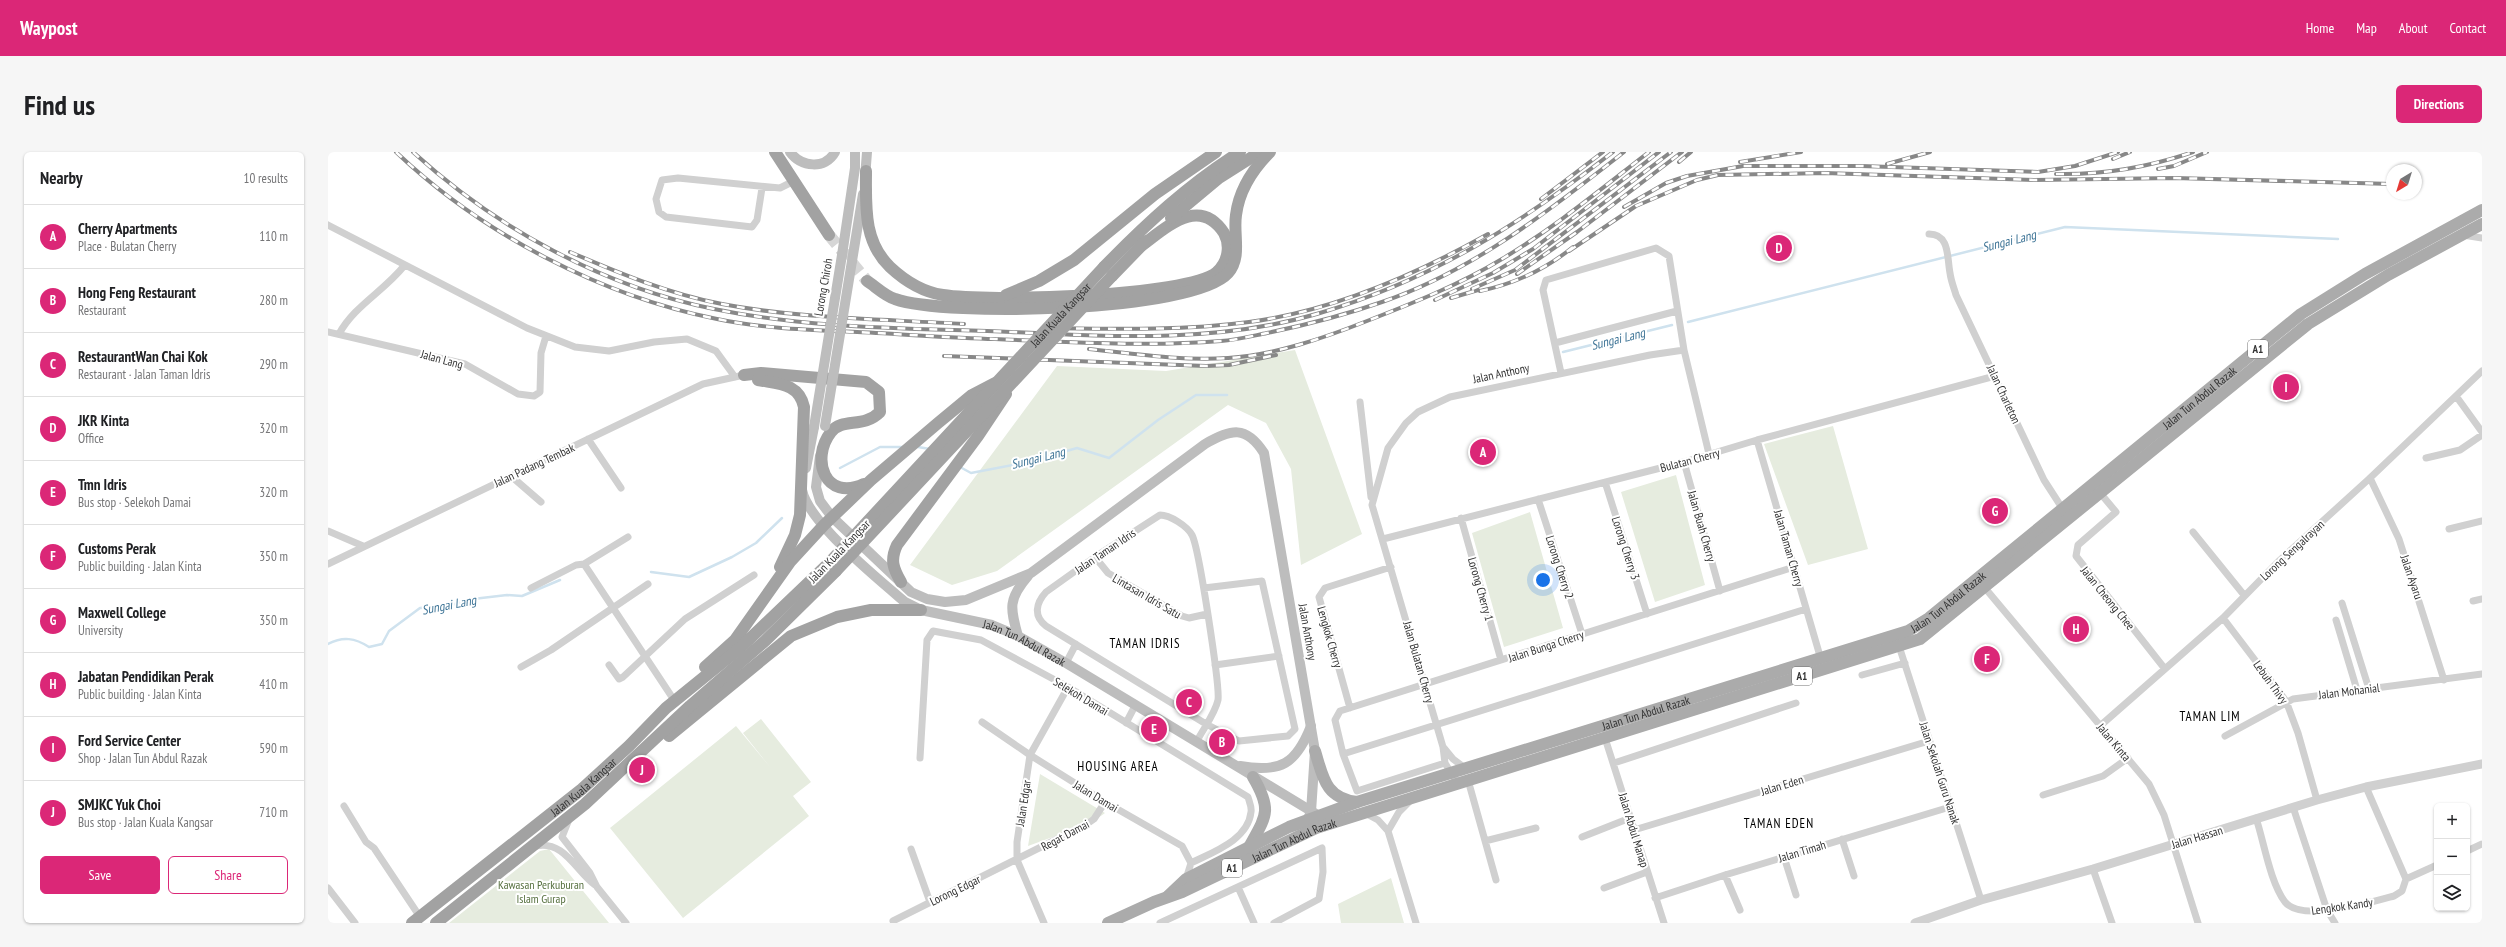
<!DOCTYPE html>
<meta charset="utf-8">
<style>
body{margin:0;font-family:"PT Sans Narrow",sans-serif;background:#f6f6f6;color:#202124}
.controls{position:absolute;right:12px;bottom:12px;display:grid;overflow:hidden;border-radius:6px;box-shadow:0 1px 3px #0004}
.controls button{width:36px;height:36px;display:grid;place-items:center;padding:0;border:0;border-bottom:1px solid #e0e0e0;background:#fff;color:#202124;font:20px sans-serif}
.compass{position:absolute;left:2058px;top:12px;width:36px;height:36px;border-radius:50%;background:#fff;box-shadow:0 1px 3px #0004;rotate:218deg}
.you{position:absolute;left:1215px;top:428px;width:14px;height:14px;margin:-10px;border:3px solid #fff;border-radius:50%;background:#1a73e8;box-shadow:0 0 0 6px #1a73e833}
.badge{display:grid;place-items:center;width:26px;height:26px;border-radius:50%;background:#db2777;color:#fff;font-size:13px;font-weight:700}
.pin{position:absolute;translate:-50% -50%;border:2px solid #fff;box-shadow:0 1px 4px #0006}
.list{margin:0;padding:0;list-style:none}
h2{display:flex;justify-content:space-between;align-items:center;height:52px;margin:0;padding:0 16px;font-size:17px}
h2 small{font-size:13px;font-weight:400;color:#757577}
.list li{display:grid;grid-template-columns:26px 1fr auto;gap:12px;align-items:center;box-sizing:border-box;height:64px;padding:0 16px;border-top:1px solid #e0e0e0}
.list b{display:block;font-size:15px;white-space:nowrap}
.list p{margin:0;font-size:13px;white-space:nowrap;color:#757577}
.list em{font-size:13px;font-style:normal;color:#757577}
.actions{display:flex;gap:8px;padding:12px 16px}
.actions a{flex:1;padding:9px 0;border:1px solid #db2777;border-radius:6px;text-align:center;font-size:14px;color:#db2777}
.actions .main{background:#db2777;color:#fff}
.icon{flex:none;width:22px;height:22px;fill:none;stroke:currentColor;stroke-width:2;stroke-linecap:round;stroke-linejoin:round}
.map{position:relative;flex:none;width:2154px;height:771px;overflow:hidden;border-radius:6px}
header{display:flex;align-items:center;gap:24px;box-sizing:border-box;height:56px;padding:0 20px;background:#db2777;color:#fff}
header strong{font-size:19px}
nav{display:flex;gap:22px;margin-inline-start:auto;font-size:14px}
.intro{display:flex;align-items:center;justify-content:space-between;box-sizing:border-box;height:96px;padding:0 24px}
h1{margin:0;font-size:28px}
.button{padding:10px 18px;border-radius:6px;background:#db2777;color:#fff;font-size:14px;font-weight:700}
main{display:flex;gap:24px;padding:0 24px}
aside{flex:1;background:#fff;border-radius:6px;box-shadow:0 1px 3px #0004}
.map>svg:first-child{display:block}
.green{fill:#e6ecdf}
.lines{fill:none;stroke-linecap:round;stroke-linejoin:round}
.stream{stroke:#cfe2ee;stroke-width:2.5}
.trunk-tunnel{stroke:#d6d6d6;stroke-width:12;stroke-dasharray:12 6;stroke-linecap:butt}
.minor{stroke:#d0d0d0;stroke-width:7}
.tertiary{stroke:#d0d0d0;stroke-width:9}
.secondary{stroke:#bdbdbd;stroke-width:10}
.primary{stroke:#ababab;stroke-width:12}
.trunk{stroke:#a2a2a2;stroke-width:12}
.rail-casing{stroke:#888;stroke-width:4}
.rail{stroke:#fff;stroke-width:2.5;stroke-dasharray:8;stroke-linecap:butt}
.secondary-bridge{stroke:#bdbdbd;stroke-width:10}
.trunk-bridge{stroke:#a2a2a2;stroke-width:12}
.labels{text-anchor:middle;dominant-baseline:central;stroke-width:4;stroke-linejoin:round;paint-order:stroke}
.shield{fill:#fff;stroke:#707070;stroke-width:1}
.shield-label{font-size:11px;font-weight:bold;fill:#333}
.street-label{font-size:12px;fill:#333;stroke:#fff}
.park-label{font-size:12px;fill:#56703f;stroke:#fff}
.water-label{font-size:13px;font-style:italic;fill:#3f7597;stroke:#fff}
.neighbourhood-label{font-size:13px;letter-spacing:1px;fill:#000;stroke:#fff}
</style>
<header>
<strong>Waypost</strong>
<nav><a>Home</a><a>Map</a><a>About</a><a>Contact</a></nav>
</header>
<div class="intro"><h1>Find us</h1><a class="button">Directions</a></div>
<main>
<aside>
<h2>Nearby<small>10 results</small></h2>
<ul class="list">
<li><span class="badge">A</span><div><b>Cherry Apartments</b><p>Place · Bulatan Cherry</p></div><em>110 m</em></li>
<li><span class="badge">B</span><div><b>Hong Feng Restaurant</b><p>Restaurant</p></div><em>280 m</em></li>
<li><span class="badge">C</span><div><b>RestaurantWan Chai Kok</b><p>Restaurant · Jalan Taman Idris</p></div><em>290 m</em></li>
<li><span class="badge">D</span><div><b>JKR Kinta</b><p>Office</p></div><em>320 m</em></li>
<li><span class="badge">E</span><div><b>Tmn Idris</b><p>Bus stop · Selekoh Damai</p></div><em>320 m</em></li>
<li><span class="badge">F</span><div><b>Customs Perak</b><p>Public building · Jalan Kinta</p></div><em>350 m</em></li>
<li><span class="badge">G</span><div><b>Maxwell College</b><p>University</p></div><em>350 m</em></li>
<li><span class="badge">H</span><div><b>Jabatan Pendidikan Perak</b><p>Public building · Jalan Kinta</p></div><em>410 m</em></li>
<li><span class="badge">I</span><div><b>Ford Service Center</b><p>Shop · Jalan Tun Abdul Razak</p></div><em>590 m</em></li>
<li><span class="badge">J</span><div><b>SMJKC Yuk Choi</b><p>Bus stop · Jalan Kuala Kangsar</p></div><em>710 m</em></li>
</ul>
<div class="actions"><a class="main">Save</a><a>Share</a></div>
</aside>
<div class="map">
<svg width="2154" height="771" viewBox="0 0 2154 771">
<rect width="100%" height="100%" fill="#fff"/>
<path class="green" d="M967,198l67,184 -61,31 -10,-96 -25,-46 -38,-18 -231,166 -45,14 -42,-20 147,-199 109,5z
M1505,274l35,123 -60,16 -44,-121z
M1348,323l29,110 -50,17 -34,-110z
M1202,360l33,116 -59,19 -32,-114z
M433,567l50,63 -18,14 16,20 -126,102 -73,-90 126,-102 34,41 -27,-34z
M712,622l65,39 -14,10 -63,23z
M221,697l60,74h-160l91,-72z
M1063,726l13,45h-63l-3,-19z"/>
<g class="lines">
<path class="stream" d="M1360,170l377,-95 273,12
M1235,200l109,-27
M590,295l12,2
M632,315l11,6 58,-11 48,-14 32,10 49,-38 38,-25h31
M512,316l40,-21h23
M323,420l38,5 43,-20 24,-14 26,-25
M0,492c15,-8 27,-6 41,3l13,-3 7,-13 31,-23 28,-2 25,-7 34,-4 15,1 38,-16"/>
<path class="trunk-tunnel" d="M501,83l38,46"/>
<path class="minor" d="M434,36l-5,32 -5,7 -86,-10 -7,-5 -3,-13 6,-19 16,-2 102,10 14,-7
M0,73l199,103 48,19 34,4 45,-9 33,-3 29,12 19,26
M1601,82c21,0 18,24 21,39 1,8 4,15 6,22l88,185 20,31
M2135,83l19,3
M0,180l137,32 53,30 16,2 6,-4 1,-39 5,-17
M11,182c15,-28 45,-43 65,-68
M1227,191l122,-32
M1233,221l-18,-83 3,-10 110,-32 13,8 15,94 25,104
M2128,244l26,36
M1032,250l11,95
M260,287l33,49
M1429,288l63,216
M2098,306l34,-8 22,-15
M1356,310l36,129
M183,324l30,26
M2042,326l29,61 45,141
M1277,330l42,132
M1773,342l15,18 -38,33 -2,11 89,113
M1210,347l44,135
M1133,366l40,142
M2121,377l33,-8
M0,379l35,15
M1865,380l51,63
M1055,387l301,-77 73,-22 238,-64
M767,405l13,16 74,43 7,2 18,-4
M0,412l375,-180 41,-9
M256,412l44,-27
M203,436l45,-23 8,-1 88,133
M1657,436l164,196 15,31 34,108
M2145,449l9,-2
M2014,451l27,86
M1895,466l63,83 12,32 19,67
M2008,468l21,70
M1571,494l82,254
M738,511l10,-19
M281,513l10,14 4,-2 62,-58 69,-44
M887,513l64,-9
M193,515l30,-17 97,-66
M1534,523l43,-12
M1022,556l-31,-111 6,-9 66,-21
M654,570l48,33 75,47 77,44 9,17 -5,16
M798,571l10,-19
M1772,574l123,-108 57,-58 90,-82 112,-107
M1897,584l68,-37 189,-25
M1277,586l59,185
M869,589c6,-12 18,-27 21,-41 2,-14 -19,-152 -26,-165 -5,-9 -22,-20 -32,-20l-65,42 -49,35c-10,11 -13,24 0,34l160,98 33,17 49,-5 7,-7 -33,-148 -58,7
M1116,596l9,11 12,9
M1015,602l463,-145
M592,606l7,-118 6,-9 48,9 87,47 180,110c1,4 4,10 3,15 -3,28 -38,40 -60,51
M1117,611l-88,28 -14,-37 -8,-34 5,-9 454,-144
M1286,611l182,-60
M1140,628l28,100
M1129,631l-12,-20 -2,-16 -71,-242 16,-57 18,-25 12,-11 32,-15 200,-42 34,-5
M1715,643l60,-19 25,-18
M16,654l22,36 8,6 46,69
M1965,655l34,103 8,13
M1037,661l13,7 10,11 28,92
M1928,666c8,24 14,64 29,84 17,21 87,0 109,-6l8,-5 4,-12 -40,-92
M240,670l-6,15 28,36 7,14 29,36
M1306,678l295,-89
M1060,679l11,-19 11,-11
M1254,685l48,-19
M1514,687l12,37
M1157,689l51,-13
M208,694c28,-6 40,25 59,39
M583,697l19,53
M2139,699l15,-7
M1456,705l12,38
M1765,717l19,54
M1397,723l15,35
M2078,727l31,-14
M910,735l16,36
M0,736l27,35
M1276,736l43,-16
M1327,746l70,-23 225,-68
M565,769l194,-97 7,-5 11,-17
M716,771l-27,-63v-18l13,-87 38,-68
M832,771l162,-75 1,24 -4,27 -45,24"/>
<path class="tertiary" d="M1587,771l66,-23 112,-31 224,-69 49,-13 116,-23"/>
<g class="secondary">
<path d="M462,0c11,15 35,18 45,0"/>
<path d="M537,26l2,-26"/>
<path d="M514,103l13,-87v-16"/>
<path d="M524,109l11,-67"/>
<path d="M492,304l-4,31 4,14 12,16 79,75 16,7 18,3 21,-2 65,-27 174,-129c26,-15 41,-19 59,9l51,298 -4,61 -6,13"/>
<path d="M478,316l8,-41"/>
<path id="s1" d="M474,338c6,32 77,90 103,112l16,8 71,15 26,11 48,27 250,151"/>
<path d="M690,484c-8,-28 -10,-37 10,-60"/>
<path d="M912,614c41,7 56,-2 71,-40"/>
</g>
<g class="primary">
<path d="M987,599c8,26 10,47 42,51"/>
<path d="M920,697c18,-33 25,-38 5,-72"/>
<path id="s2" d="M840,744l18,-17 103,-52 68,-25 551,-171 21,-13 372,-304 64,-40 117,-64"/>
<path id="s3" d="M780,771l46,-21 28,-10 134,-64 604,-189 388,-315 80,-49 94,-51"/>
</g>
<g class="trunk">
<path d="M447,0l54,83"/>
<path d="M538,19c0,35 -3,70 24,96 15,14 33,25 53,28 42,7 245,2 274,-23 11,-10 14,-26 7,-39 -25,-38 -58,-5 -83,13"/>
<path d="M843,66l48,-40 41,-26"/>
<path d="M776,115c42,-43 85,-83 136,-115"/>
<path d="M784,124l34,-35"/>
<path d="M539,129c8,5 18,15 28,18 50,18 298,13 333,-26 14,-16 5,-38 8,-58 3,-24 17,-46 34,-63"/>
<path d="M678,143l33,-14 35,-21 81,-66 61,-42"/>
<path d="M416,223l17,-2 105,9 13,10 1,20c-17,17 -37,5 -49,20 -21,27 -6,70 33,52"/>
<path d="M430,228c20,4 41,3 46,27l-4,108 -5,20 -15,32"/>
<path d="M573,430c-8,-14 -11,-22 -4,-37l81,-109 28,-42"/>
<path d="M377,515l30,-27 55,-78 34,-37 47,-45 67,-57 34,-28 23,-12"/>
<path d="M341,584l122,-100 46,-19 34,-7h50"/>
<path id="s4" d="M84,771l170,-134 47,-43 37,-38 74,-60 90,-86"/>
<path d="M108,771l149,-119 105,-98 75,-65 71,-70"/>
</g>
<defs>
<path id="rail" d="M68,0c85,81 205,144 321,167 52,11 105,11 159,14 39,2 79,5 119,6 75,3 151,8 226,2 15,-1 31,-5 46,-8 39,-8 78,-18 115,-31 91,-31 168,-92 242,-150
M85,0c83,76 191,135 301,157 97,20 199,19 297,23 103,5 209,11 309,-19 114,-34 200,-89 293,-161
M1785,7l17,-7
M1351,10l12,-10
M1412,10l61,-10
M1559,12l43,-12
M1830,17l16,-3 33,-14
M1728,22c47,1 93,-7 137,-22
M1213,47l62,-47
M1296,55l42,-24 21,-7 56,-10h118l177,6 37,-6 43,-14
M1241,99l67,-45 61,-26 21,-5 107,-2 209,7 141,-2 217,6
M242,100c49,21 99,42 152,52 79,15 161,15 242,20
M1189,122l60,-42 105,-80
M1144,137l43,-19 156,-118
M1152,139c34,-7 66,-22 93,-44
M1123,146l27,-8
M1107,148l58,-27 40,-24 126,-97
M716,176c68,1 137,3 205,-6 84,-11 166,-47 239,-88
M761,197c47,5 92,12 139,9 47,-3 96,-20 139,-37 46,-18 92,-36 135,-62 52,-31 99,-70 147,-107
M616,204l262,10 23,-1 47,-10"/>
</defs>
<use href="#rail" class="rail-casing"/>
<use href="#rail" class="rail"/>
<path class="secondary-bridge" d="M497,274l27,-165
M486,275l28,-172"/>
<g class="trunk-bridge">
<path id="s5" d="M502,410l274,-295"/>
<path d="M508,419l276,-295"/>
</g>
</g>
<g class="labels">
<g class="shield">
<rect x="1920" y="188" width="20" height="18" rx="3"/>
<rect x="1464" y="515" width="20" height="18" rx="3"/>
<rect x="894" y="707" width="20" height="18" rx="3"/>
</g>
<g class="shield-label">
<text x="1930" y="197">A1</text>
<text x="1474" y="524">A1</text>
<text x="904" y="716">A1</text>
</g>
<g class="street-label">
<text transform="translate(495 135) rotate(-80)">Lorong Chiroh</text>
<text stroke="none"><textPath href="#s5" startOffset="338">Jalan Kuala Kangsar</textPath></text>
<text transform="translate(114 207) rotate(15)">Jalan Lang</text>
<text transform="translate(1173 221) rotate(-12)">Jalan Anthony</text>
<text transform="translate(1676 242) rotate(65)">Jalan Charleton</text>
<text stroke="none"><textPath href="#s2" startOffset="1163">Jalan Tun Abdul Razak</textPath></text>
<text transform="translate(1362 308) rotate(-15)">Bulatan Cherry</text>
<text transform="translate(206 313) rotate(-25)">Jalan Padang Tembak</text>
<text transform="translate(1374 374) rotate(74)">Jalan Buah Cherry</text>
<text transform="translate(1298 396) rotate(72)">Lorong Cherry 3</text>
<text transform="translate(1461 396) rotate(74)">Jalan Taman Cherry</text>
<text transform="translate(1964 398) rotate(-43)">Lorong Sengalrayan</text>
<text transform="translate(511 399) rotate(-46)">Jalan Kuala Kangsar</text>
<text transform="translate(777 399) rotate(-34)">Jalan Taman Idris</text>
<text transform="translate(1232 415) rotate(72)">Lorong Cherry 2</text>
<text transform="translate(2084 425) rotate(71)">Jalan Ayaru</text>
<text transform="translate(1153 437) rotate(74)">Lorong Cherry 1</text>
<text transform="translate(819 444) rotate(30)">Lintasan Idris Satu</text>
<text transform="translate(1780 446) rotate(51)">Jalan Cheong Chee</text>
<text stroke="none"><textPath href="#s2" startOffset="839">Jalan Tun Abdul Razak</textPath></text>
<text transform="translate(980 480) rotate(80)">Jalan Anthony</text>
<text transform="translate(1002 485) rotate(74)">Lengkok Cherry</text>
<text stroke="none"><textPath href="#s1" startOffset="281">Jalan Tun Abdul Razak</textPath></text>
<text transform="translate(1218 494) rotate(-18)">Jalan Bunga Cherry</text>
<text transform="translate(1091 510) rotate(74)">Jalan Bulatan Cherry</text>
<text transform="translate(1943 530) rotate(54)">Lebuh Thivy</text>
<text transform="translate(2021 539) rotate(-7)">Jalan Mohanial</text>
<text transform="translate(753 544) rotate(31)">Selekoh Damai</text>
<text stroke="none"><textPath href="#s2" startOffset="515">Jalan Tun Abdul Razak</textPath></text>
<text transform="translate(1786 590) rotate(50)">Jalan Kinta</text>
<text transform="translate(1612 621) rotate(72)">Jalan Sekolah Guru Nanak</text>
<text transform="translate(1454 633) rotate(-17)">Jalan Eden</text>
<text stroke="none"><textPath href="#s4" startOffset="219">Jalan Kuala Kangsar</textPath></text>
<text transform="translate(768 644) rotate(31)">Jalan Damai</text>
<text transform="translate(695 651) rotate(-81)">Jalan Edgar</text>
<text transform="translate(1306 678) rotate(73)">Jalan Abdul Manap</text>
<text transform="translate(737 683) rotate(-28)">Regat Damai</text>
<text transform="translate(1869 685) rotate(-17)">Jalan Hassan</text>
<text stroke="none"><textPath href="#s3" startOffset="204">Jalan Tun Abdul Razak</textPath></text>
<text transform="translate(1474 699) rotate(-17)">Jalan Timah</text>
<text transform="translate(627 738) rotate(-26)">Lorong Edgar</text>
<text transform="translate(2014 754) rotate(-8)">Lengkok Kandy</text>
</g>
<g class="park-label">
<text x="213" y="732">Kawasan Perkuburan<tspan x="213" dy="14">Islam Gurap</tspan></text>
</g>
<g class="water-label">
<text transform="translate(1681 89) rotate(-14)">Sungai Lang</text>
<text transform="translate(1290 187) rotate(-14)">Sungai Lang</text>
<text transform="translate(710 306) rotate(-14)">Sungai Lang</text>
<text transform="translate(121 453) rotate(-11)">Sungai Lang</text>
</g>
<g class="neighbourhood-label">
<text x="817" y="491">TAMAN IDRIS</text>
<text x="1882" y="564">TAMAN LIM</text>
<text x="790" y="614">HOUSING AREA</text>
<text x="1451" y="671">TAMAN EDEN</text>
</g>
</g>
</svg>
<div class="controls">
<button>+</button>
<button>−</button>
<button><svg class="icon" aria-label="layers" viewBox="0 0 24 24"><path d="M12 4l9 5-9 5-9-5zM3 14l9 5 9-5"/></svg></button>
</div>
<svg class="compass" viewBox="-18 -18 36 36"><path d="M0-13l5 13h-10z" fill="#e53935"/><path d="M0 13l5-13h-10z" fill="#757577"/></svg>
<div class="you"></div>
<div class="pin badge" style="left:1155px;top:300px">A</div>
<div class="pin badge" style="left:894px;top:590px">B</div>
<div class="pin badge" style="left:861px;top:550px">C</div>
<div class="pin badge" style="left:1451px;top:96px">D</div>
<div class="pin badge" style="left:826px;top:577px">E</div>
<div class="pin badge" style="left:1659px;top:507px">F</div>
<div class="pin badge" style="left:1667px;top:359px">G</div>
<div class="pin badge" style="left:1748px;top:477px">H</div>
<div class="pin badge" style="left:1958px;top:235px">I</div>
<div class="pin badge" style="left:314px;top:618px">J</div>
</div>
</main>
